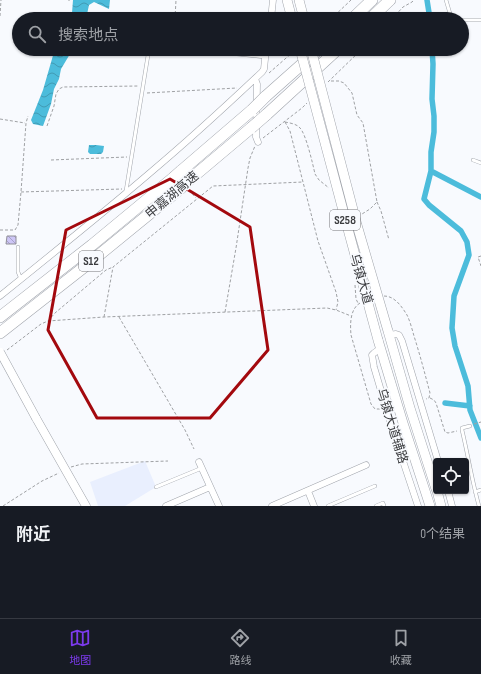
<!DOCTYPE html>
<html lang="zh">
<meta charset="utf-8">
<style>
body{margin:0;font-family:"Sofia Sans Condensed","Noto Sans SC",sans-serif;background:#242831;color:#f1f3f6}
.controls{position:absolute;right:12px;bottom:12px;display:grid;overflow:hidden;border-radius:4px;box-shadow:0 1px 3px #0004}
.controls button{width:36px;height:36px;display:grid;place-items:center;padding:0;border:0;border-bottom:1px solid #363941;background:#171b24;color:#f1f3f6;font:20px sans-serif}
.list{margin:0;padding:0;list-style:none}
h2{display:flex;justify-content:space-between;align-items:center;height:52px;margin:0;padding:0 16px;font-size:17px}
h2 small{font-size:13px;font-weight:400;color:#9ea1a6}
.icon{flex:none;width:22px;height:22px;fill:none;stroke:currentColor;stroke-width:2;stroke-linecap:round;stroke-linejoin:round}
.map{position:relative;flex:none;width:481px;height:506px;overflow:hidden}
.search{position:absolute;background:#171b24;box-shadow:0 1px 3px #0004;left:12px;right:12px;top:12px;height:44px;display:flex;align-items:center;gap:10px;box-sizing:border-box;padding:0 14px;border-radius:22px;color:#9ea1a6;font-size:15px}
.sheet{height:112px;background:#171b24}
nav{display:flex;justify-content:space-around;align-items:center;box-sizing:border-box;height:56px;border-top:1px solid #363941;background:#171b24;font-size:11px;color:#9ea1a6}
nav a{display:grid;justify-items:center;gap:2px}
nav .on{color:#7c3aed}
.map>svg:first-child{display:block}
.built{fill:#e9effe}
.water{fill:url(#water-waves)}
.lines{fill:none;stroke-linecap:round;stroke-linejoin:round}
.canal{stroke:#4cbcdb;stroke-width:5.5}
.building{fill:url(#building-back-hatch);stroke:#908f97}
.lane-casing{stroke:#a0a4ab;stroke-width:4}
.street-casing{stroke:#a0a4ab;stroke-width:7}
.secondary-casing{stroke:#a0a4ab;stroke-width:9}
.primary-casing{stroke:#a0a4ab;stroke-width:10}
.highway-casing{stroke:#a0a4ab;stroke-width:12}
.path{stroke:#9fa1a4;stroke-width:1;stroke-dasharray:3 2;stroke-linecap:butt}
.lane{stroke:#fff;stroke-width:3}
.street{stroke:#fff;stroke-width:6}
.secondary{stroke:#fff;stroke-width:8}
.primary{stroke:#fff;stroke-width:9}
.highway{stroke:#fff;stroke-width:11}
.secondary-bridge-casing{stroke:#a0a4ab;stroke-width:9;stroke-linecap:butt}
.primary-bridge-casing{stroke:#a0a4ab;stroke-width:10;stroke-linecap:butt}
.highway-bridge-casing{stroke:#a0a4ab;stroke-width:12;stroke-linecap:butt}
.secondary-bridge{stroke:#fff;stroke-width:8}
.primary-bridge{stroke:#fff;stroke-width:9}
.highway-bridge{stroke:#fff;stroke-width:11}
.marked{fill:none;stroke:#a3090e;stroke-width:3;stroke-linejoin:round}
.labels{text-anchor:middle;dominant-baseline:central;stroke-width:3.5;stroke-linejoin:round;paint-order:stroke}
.shield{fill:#f8fafe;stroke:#747578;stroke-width:1}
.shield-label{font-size:12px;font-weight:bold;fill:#3b3c3f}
.street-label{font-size:13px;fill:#3b3c3f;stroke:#f8fafe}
</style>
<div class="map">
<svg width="481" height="506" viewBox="0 0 481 506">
<defs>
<pattern id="water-waves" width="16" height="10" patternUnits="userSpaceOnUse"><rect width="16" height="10" fill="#4cbcdb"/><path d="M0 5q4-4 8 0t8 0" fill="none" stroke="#409ab3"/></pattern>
<pattern id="building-back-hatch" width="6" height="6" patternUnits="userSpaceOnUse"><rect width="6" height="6" fill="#cdc6f6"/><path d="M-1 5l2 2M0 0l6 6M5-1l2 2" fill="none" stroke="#a8a2c9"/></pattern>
</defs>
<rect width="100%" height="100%" fill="#f8fafe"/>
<path class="built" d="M145,461l11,26 -31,19h-27l-8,-24z"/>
<path class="water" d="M73,0h37l-1,9 -15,-7 -5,3 -3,14h-16l2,-6z
M57,49h16l-12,20 -2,10 -5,10 -3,15 -8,22 -10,-2 -2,-4 12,-30 11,-38z
M89,145h7l8,1 -1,6 -2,2h-11l-2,-2z"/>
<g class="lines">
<path class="canal" d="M427,0l3,19
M432,49l1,15 -1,35 2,17v16l-3,20v19l-7,28 5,6 32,26 6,11 2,13 -15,41 -2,32 3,18 13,40 2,24 11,28
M431,171l50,26
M445,403l25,3"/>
</g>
<path class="building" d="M7,236h9v8h-10z"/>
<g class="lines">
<defs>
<path id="lane" d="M446,0l5,17 2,2
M462,20h19
M220,49l17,5 28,3
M473,160l8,3
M126,191l23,-142
M18,247v25l3,7
M470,426l-8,2v2c6,25 10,51 17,76
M156,487l46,-19
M475,492l6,-2
M328,506l47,-20
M376,506l7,-3 1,3"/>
<path id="street" d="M271,19l2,-19
M255,79l2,5 -1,53 2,5
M0,296c51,-41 102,-82 151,-124 38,-32 75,-66 111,-100l2,-3 2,-20
M389,335l7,-1 3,1 3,6 36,120
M381,348l-7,5 -2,2 2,12 18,61 26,78
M199,462l20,44
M308,491l6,15
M448,491l4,15
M166,506l44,-19
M272,506l94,-41"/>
<path id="secondary" d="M36,418l50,88"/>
<path id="primary" d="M287,0l5,19
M299,0l5,19
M388,331l22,77 26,81
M378,340l25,83 27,83
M437,491l4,15"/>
<path id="highway" d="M352,19l20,-19
M370,19l20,-19
M265,97l54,-48
M266,115l72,-66
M181,171l71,-61
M188,181l63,-53
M0,317l92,-72 81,-67
M0,333l88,-69 93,-76"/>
</defs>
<use href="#lane" class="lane-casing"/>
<use href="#street" class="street-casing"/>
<use href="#secondary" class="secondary-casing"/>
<use href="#primary" class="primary-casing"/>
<use href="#highway" class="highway-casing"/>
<path class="path" d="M68,0h2
M0,16l1,-16
M175,19l1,-19
M331,19l20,-19
M392,19l11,-12 9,-5 2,-2
M86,51l53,-2
M269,73l24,-21
M331,81h8l5,2 8,10 5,22 6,8 14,79 -7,7 -8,5
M328,82l34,-33
M147,93l90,-5
M0,119l25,4
M285,122c5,1 12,2 15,6 6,6 13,37 15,46l4,6 10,8
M285,122l5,9 28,110 18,51 2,10 -2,8
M47,126l7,-20 2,-12 3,-5 4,-2 76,-1
M263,138l39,-30 5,-5
M51,160l76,-3
M189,190l7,8
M21,192l101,-3
M377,202l4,9 8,29
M0,230h15l3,-5 3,-33 5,-69 2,-7
M481,256l-3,1 3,9
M355,285l1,14 2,4
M384,296c11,0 18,11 23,19 3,6 5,14 7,21 6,19 11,38 16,57l-1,5 -3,1
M360,303c-10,6 -10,21 -9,32l20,69 4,5h5
M225,312l11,-64 12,-80 2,-10 5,-12
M104,317l9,-50 100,-81 90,-4
M119,317l66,113 9,19
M48,321l7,-8 51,-43 7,-3
M7,350l34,-26 7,-3 56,-4 223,-9 9,2 15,6
M430,398l4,2 2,3 9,29 3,1 9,-2
M474,424l7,-2
M71,467l11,-3 86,-3
M3,506l39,-25 17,-8"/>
<use href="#lane" class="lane"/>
<use href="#street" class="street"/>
<use href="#secondary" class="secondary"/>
<use href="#primary" class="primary"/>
<use href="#highway" class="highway"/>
<defs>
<path id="secondary-bridge" d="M0,352l36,66"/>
<path id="primary-bridge" d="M300,49l49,184 29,107
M311,49l46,176 31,106"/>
<path id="highway-bridge" d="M252,110l13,-13
M251,128l15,-13
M173,178l8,-7
M181,188l7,-7"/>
</defs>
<use href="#secondary-bridge" class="secondary-bridge-casing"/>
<use href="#primary-bridge" class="primary-bridge-casing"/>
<use href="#highway-bridge" class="highway-bridge-casing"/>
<use href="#secondary-bridge" class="secondary-bridge"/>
<use href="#primary-bridge" class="primary-bridge"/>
<use href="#highway-bridge" class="highway-bridge"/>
</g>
<path class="marked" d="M170,179l80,48 18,123 -58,68h-113l-49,-88 18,-100z"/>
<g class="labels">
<g class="shield">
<rect x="330" y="210" width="30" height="20" rx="3"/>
<rect x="79" y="251" width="24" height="20" rx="3"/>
</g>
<g class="shield-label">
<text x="345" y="220">S258</text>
<text x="91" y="261">S12</text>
</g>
<g class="street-label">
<text transform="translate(172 195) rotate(-40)">申嘉湖高速</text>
<text transform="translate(361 279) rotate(74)">乌镇大道</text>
<text transform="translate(392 426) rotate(73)">乌镇大道辅路</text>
</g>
</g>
</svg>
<div class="controls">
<button><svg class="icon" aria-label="locate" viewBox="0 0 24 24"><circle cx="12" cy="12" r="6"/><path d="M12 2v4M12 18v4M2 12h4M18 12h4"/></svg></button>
</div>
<div class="search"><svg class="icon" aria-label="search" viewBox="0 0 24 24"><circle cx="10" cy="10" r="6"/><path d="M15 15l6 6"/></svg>搜索地点</div>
</div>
<section class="sheet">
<h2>附近<small>0个结果</small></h2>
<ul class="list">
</ul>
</section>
<nav>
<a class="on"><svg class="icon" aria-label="map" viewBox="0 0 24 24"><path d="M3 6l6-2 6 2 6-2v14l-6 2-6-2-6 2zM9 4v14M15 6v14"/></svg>地图</a>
<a><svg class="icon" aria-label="directions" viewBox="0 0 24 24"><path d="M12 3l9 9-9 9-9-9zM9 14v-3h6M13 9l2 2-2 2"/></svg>路线</a>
<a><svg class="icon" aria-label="saved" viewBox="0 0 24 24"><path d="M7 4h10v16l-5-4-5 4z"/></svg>收藏</a>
</nav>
